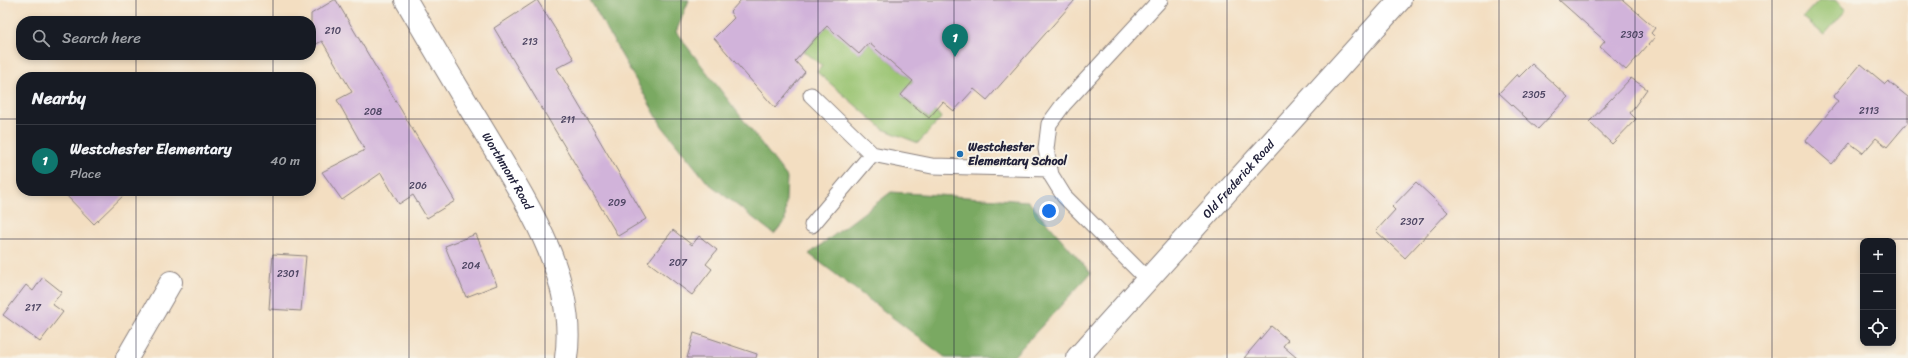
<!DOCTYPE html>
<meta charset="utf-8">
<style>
body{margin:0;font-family:Sriracha,sans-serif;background:#20242c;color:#f1f3f6}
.controls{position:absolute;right:12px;bottom:12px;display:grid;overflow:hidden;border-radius:8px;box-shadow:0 2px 6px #0003}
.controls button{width:36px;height:36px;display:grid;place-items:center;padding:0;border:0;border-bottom:1px solid #363941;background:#171b24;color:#f1f3f6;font:20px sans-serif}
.you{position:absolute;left:1049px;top:211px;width:14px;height:14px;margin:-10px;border:3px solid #fff;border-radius:50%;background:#1a73e8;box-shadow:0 0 0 6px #1a73e833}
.badge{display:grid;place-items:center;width:26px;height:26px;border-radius:50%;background:#0f766e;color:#fff;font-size:13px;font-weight:700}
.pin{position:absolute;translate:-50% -33px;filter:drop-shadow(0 1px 2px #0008)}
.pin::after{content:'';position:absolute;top:21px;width:14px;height:12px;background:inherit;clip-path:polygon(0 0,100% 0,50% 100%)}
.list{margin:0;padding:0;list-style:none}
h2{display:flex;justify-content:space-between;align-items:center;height:52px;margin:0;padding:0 16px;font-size:17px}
h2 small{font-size:13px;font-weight:400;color:#9ea1a6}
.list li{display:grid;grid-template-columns:26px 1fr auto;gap:12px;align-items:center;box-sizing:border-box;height:72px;padding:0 16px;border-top:1px solid #363941}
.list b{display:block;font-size:15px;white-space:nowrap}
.list p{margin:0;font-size:13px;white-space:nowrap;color:#9ea1a6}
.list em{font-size:13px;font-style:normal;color:#9ea1a6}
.icon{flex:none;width:22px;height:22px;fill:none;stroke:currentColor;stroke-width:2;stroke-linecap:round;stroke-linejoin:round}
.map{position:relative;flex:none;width:1908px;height:358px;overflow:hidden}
.search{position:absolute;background:#171b24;box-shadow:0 2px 6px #0003;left:16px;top:16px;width:300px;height:44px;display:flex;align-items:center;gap:10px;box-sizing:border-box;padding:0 14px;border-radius:16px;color:#9ea1a6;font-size:15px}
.panel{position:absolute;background:#171b24;box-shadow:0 2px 6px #0003;left:16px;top:72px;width:300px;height:124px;border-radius:16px}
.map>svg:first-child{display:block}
.green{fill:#98c370;stroke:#5d7256}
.forest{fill:#7aa962;stroke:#4e664e}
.building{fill:#d1b3da}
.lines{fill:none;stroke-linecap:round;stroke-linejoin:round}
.service-casing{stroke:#8a807e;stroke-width:17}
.minor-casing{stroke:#8a807e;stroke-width:24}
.tertiary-casing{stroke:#8a807e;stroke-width:24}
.service{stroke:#fff;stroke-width:15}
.minor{stroke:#fff;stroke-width:22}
.tertiary{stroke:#fff;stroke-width:22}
.grid{fill:none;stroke:#22223b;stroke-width:1;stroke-opacity:0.55}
.poi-dot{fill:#1f6fb2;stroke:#f7f3e8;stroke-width:1.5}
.labels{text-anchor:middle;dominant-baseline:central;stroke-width:4;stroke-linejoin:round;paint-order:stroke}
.number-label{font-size:10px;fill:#4e4663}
.poi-label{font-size:12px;font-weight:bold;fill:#22223b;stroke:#f7f3e8;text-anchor:start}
.street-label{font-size:12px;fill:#22223b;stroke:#f7f3e8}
</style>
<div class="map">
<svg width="1908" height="358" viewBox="0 0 1908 358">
<rect width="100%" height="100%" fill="#f7f3e8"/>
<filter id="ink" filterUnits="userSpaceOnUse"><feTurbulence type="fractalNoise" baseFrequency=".025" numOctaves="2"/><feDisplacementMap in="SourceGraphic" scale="8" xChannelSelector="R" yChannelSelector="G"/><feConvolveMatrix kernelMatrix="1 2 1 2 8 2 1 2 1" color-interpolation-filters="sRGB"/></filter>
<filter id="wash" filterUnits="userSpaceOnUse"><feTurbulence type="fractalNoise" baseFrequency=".012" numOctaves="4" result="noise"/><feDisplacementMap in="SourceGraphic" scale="16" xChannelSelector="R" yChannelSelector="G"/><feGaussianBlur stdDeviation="0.9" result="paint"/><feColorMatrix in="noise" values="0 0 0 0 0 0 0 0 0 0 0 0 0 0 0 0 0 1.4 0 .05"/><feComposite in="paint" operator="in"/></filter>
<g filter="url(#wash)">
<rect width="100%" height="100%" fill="#f3dec1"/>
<path class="green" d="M1819,0h16l11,10 -22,25 -21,-18z
M837,15l22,39 10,-11 44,38 -12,14 27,23 7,-7 7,6 -24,26 -35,-14 -66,-57 5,-6 -18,-15z"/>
<path class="forest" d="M590,0h99l-13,32 111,145 -2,44 -11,13 -67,-52 -45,-56z
M891,192l137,9 63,72 -79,85h-66l-137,-104z"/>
<g id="blocks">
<path class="building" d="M334,0h2l119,201 -28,17 -14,-23 -14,9 -18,-31 -39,27 -20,-28 43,-22 -28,-50 15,-8 -30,-51 -11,6v-33z
M537,0l37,59 -17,9 89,151 -28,17 -124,-208z
M741,0h334l-88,100 -13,-11 -20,22 -11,-9 -14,16 -28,-23 12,-14 -44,-38 -10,11 -32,-28 -32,35 10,11 -30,36 -61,-70 20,-20 -4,-6z
M1559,0h64l32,28 -4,5 4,4 -29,33 -26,-23 5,-6z
M1532,64l36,33 -30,32 -39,-36 18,-19 2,3z
M1861,64l24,20 3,-3 20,16v25l-21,25 -11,-9 -13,15 -13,-10 -18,21 -27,-23 33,-40 -5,-4z
M1631,78l16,11 -17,24 6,6 -24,25 -23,-22z
M1416,182l32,30 -43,46 -29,-27 19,-21 -3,-3z
M62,191h66l-34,33z
M673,230l19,15 7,-9 18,14 -11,14 6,5 -20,26 -44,-33z
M476,234l21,51 -31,12 -21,-51z
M273,254l33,2 -5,55 -32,-2z
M43,277l19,15 -10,12 11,8 -23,30 -37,-27 23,-30 7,6z
M1271,326l17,14 -5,6 14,12h-53z
M694,333l63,21 -1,4h-69z"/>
</g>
</g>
<g filter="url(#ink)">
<use href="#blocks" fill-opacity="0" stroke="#8a807e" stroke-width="1"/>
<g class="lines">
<defs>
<path id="service" d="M811,95l61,59 60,12 118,3
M812,225l60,-71
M1147,279l-83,-83 -13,-21 -5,-26 3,-25 14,-19 97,-105"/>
<g id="minor">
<path id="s1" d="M406,0c25,43 50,86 76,128 40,67 96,148 84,230"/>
<path d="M127,358l44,-76"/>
</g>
<g id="tertiary">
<path id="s2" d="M1077,358l323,-358"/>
</g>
</defs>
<use href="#service" class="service-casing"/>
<use href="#minor" class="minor-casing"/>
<use href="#tertiary" class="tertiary-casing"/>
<use href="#service" class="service"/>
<use href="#minor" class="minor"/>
<use href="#tertiary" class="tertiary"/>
</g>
</g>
<path class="grid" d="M136,0v21M273,0v21M409,0v358M545,0v358M681,0v358M818,0v358M954,0v358M1090,0v358M1227,0v358M1363,0v358M1499,0v358M1635,0v358M1772,0v358M136,55v22M273,55v22M0,119h21M311,119h1597M136,191v167M273,191v167M0,239h1908"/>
<circle class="poi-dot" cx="960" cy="154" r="4"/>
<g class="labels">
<g class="number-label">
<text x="333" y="31">210</text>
<text x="1632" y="35">2303</text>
<text x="530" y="42">213</text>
<text x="1534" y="95">2305</text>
<text x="1869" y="111">2113</text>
<text x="373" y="112">208</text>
<text x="568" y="120">211</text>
<text x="418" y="186">206</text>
<text x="617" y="203">209</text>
<text x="1412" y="222">2307</text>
<text x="678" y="263">207</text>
<text x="471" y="266">204</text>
<text x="288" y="274">2301</text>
<text x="33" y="308">217</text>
</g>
<g class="poi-label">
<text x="968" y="147">Westchester<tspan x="968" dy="14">Elementary School</tspan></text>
</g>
<g class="street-label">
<text stroke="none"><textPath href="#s1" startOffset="199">Worthmont Road</textPath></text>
<text stroke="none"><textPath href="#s2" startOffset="241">Old Frederick Road</textPath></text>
</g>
</g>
</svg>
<div class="controls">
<button>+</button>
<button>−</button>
<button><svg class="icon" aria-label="locate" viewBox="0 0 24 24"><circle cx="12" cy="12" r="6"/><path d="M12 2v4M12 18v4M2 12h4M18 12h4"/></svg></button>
</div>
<div class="you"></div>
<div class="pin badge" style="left:955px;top:57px">1</div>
<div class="search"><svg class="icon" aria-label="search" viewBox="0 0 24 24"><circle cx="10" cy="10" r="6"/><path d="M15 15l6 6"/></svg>Search here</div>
<section class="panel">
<h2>Nearby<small></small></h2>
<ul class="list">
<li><span class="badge">1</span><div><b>Westchester Elementary</b><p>Place</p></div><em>40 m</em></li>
</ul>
</section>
</div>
